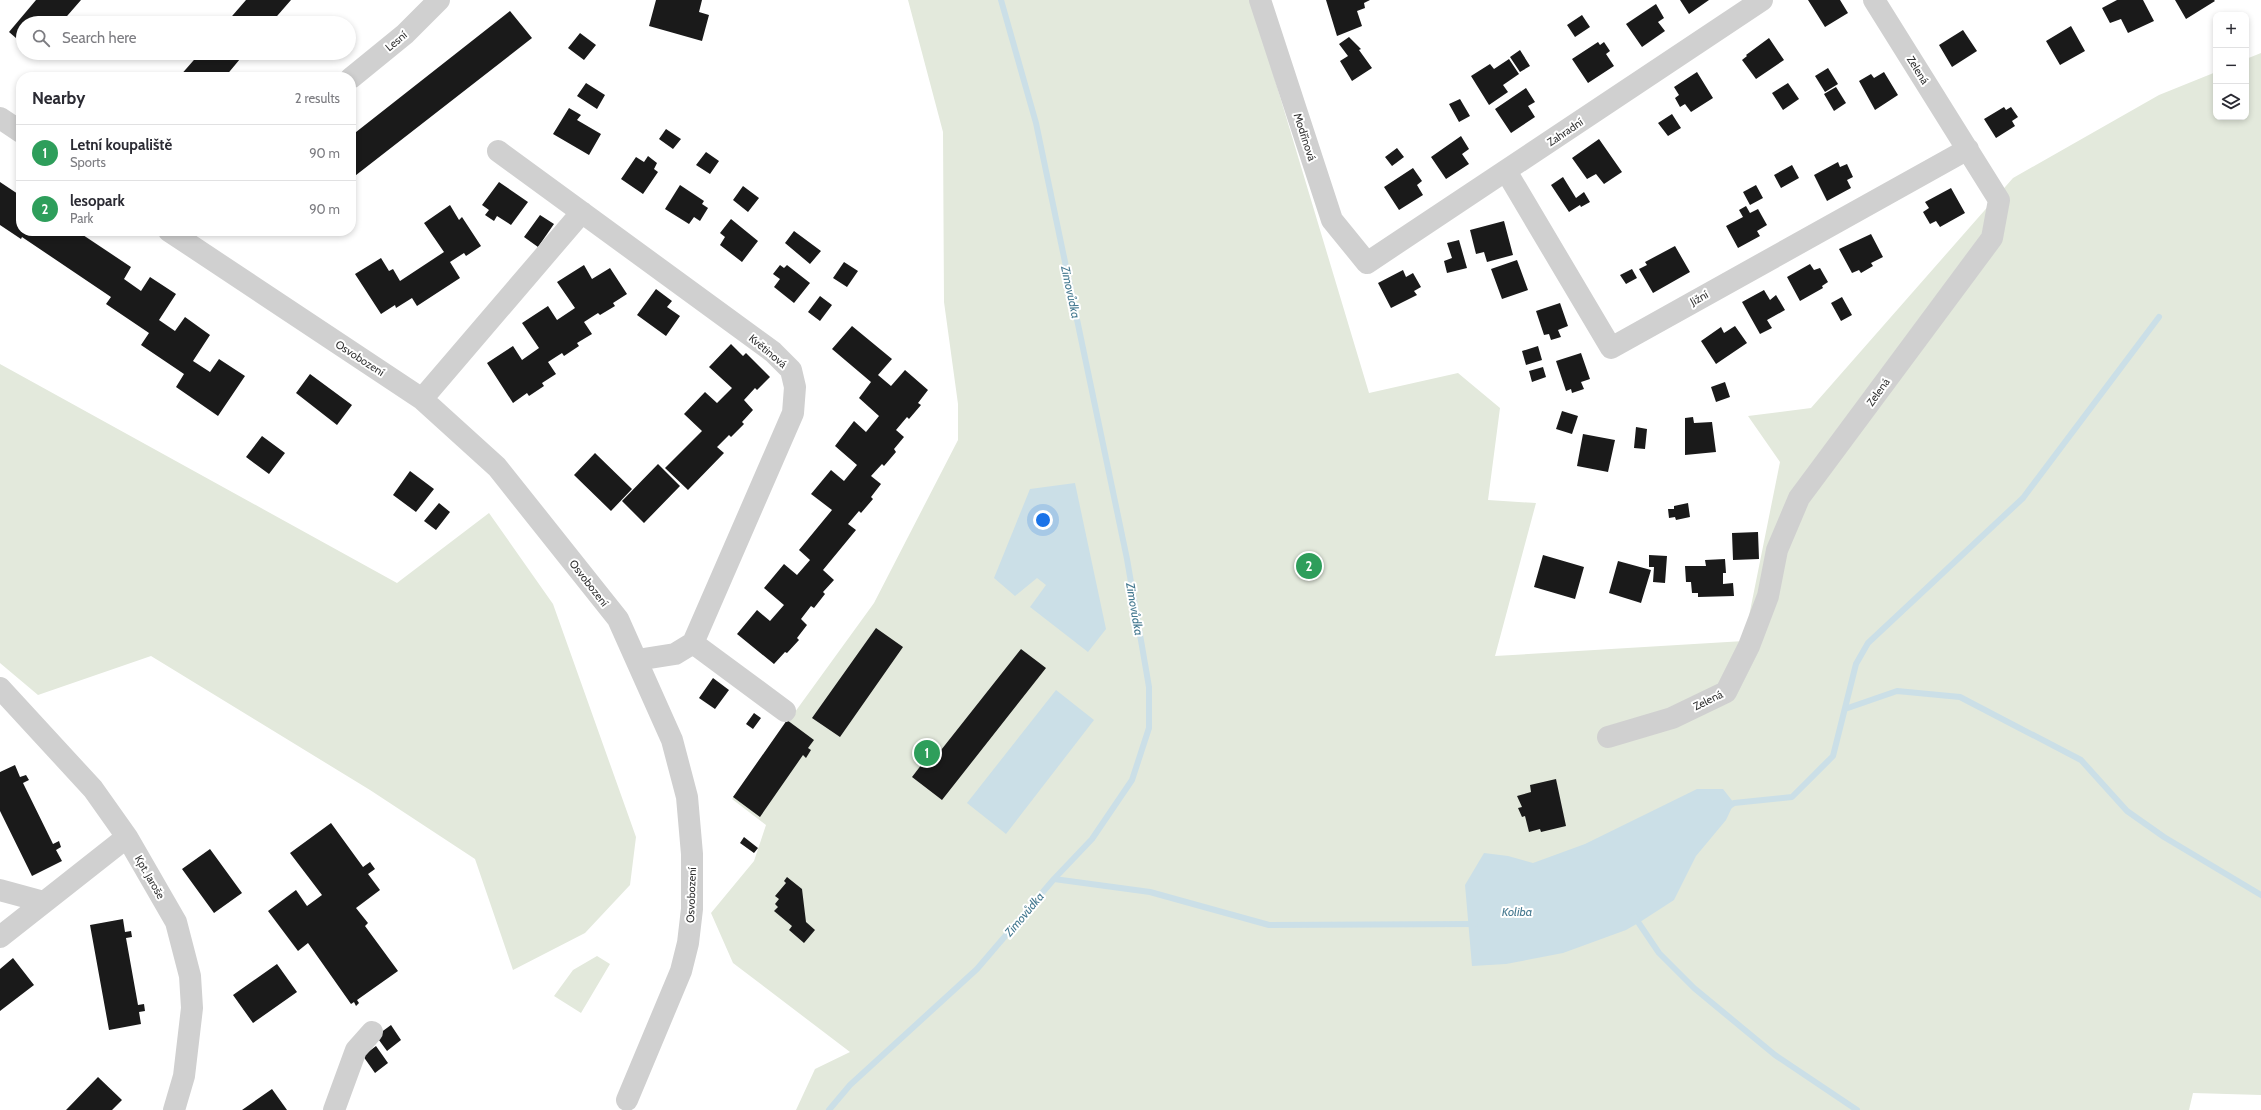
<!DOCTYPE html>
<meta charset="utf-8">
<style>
body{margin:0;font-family:Cabin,sans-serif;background:#f7f7f7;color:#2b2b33}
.controls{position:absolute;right:12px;top:12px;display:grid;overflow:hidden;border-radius:8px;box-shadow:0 2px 6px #0003}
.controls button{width:36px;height:36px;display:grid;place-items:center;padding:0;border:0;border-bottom:1px solid #e1e1e2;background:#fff;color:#2b2b33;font:20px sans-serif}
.you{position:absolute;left:1043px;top:520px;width:14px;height:14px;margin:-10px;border:3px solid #fff;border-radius:50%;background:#1a73e8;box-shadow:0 0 0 6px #1a73e833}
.badge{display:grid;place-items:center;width:26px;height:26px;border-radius:50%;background:#db2777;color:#fff;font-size:13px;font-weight:700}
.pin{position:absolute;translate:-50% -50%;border:2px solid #fff;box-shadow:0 1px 4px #0006}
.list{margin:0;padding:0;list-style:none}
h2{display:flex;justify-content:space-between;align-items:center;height:52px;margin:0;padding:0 16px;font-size:17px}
h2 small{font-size:13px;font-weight:400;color:#7c7c81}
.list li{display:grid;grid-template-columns:26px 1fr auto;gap:12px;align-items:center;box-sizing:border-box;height:56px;padding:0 16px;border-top:1px solid #e1e1e2}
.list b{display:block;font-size:15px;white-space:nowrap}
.list p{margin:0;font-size:13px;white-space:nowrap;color:#7c7c81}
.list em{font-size:13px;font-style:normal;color:#7c7c81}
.icon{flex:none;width:22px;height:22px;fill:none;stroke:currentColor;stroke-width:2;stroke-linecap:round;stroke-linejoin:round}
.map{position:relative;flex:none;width:2261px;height:1110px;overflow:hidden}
.search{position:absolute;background:#fff;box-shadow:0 2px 6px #0003;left:16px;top:16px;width:340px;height:44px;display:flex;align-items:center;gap:10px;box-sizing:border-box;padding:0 14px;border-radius:22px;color:#7c7c81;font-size:15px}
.panel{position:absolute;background:#fff;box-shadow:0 2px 6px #0003;left:16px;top:72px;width:340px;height:164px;border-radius:16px}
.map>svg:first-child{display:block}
.green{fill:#e3e9dc}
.water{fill:#cbdfe7}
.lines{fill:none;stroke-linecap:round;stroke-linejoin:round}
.stream{stroke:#cbdfe7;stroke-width:6}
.building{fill:#1a1a1a}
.minor{stroke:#d0d0d0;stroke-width:22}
.labels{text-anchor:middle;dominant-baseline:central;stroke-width:4;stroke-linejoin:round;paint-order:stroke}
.street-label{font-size:11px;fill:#333;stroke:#fff}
.water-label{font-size:12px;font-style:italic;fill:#457990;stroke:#fff}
</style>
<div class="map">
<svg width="2261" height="1110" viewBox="0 0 2261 1110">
<rect width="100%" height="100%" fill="#fff"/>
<path class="green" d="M908,0h343l118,393 89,-20 42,35 -12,92 48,3 -41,153 249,-15 36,-179 -32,-46 63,-8 202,-230 146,-83 57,-23v45h30v-58l15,-6v1042l-68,-2 -4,17h-1393l19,-41 35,-17 -117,-89 -22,-50 43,-52 12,-36 -34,-26 142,-196 84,-163v-36l-14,-102 -1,-170z
M0,364l397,219 92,-70 64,91 83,233 -6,48 -45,48 -72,37 -38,-111 -105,-69 -219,-134 -113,39 -38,-32z
M597,956l13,8 -29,49 -27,-17 19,-26z"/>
<path class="water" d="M1075,483l31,146 -18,23 -58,-45 16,-22 -9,-7 -22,18 -21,-18 36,-89z
M1056,690l38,30 -88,114 -39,-31z
M1697,789h26l11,14 -8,17 -30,36 -22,44 -34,22 -14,8 -63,23 -57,11 -34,2 -7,-81 19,-32 24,3 25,7 52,-19z"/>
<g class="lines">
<path class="stream" d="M1845,709l52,-18 63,6 121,63 46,51 37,26 97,58
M1728,807l6,-4 58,-6 41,-41 23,-92 12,-21 155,-145 136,-181
M1054,879l96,13 119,33 206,-1
M1634,916l25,37 35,35 81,67 82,55
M829,1110l21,-25 127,-116 77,-90 38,-40 40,-59 17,-52v-41l-22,-128 -91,-436 -35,-123"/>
</g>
<path class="building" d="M36,0h45l-20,23h-38v21l-14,-12z
M246,0h45l-20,23h-45z
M656,0h46l-3,12 10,3 -7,26 -53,-15z
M1326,0h44l-6,3 1,5 -8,3 5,15 -25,10z
M1680,0h29l-20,14z
M1808,0h32l8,13 -23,14z
M2117,0h26l11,21 -26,12 -7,-14 -11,4 -8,-15z
M2175,0h39l1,1 -29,18z
M1656,4l8,14 -6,4 7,9 -23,16 -16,-23z
M510,11l22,27 -181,141v-43z
M1582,15l8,12 -15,10 -8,-12z
M2071,26l14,25 -25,14 -14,-24z
M1963,30l14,21 -25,16 -13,-22z
M580,33l16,12 -12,15 -16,-12z
M1349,37l12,12 -2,1 13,18 -20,13 -12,-20 8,-5 -9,-12z
M1769,38l15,22 -28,19 -14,-19 5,-4 -1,-1z
M1598,42l2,3 4,-3 6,9 -4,3 8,12 -26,17 -16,-24z
M1520,50l10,16 -10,6 -10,-15z
M200,53h45l-20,24h-46z
M1509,59l10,15 -16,11 5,7 -19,13 -18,-29 19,-12 4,5z
M1828,68l10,16 -13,8 -10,-16z
M1697,72l16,26 -22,14 -6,-8 -5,3 -5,-9 4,-3 -5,-8z
M1884,72l14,23 -23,15 -16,-29 12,-7 3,4z
M586,83l19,12 -8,14 -20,-13z
M1788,83l11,16 -16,11 -11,-17z
M1836,87l10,16 -12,8 -10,-17z
M1526,88l9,14 -7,4 7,11 -24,16 -16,-24z
M1460,99l10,17 -11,6 -10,-18z
M2004,107l2,3 5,-3 7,10 -6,4 3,5 -19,12 -12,-19z
M569,108l12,7 -4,5 24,14 -12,21 -36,-21z
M1672,114l9,14 -13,8 -10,-13z
M666,129l15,10 -8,10 -14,-10z
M1461,136l8,13 -7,5 7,10 -23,15 -15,-22z
M1599,139l23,33 -18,12 -8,-10 -9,5 -15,-21z
M1397,148l7,9 -12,9 -7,-9z
M706,152l13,9 -9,13 -14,-9z
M648,156l9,7 -3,6 4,3 -15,22 -22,-15 15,-22 8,5z
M1838,162l2,5 7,-3 6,13 -6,3 4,8 -24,13 -13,-26z
M1792,165l7,13 -18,10 -7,-13z
M1413,168l9,13 -5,4 6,10 -24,15 -15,-23z
M1563,177l13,21 8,-6 6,10 -9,5 -1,-2 -11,7 -18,-27z
M0,182l21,14v35h56l54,36 -7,12 17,12 9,-14 26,17 -17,26 16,11 10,-14 25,18 -17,26 17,11 9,-13 26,17 -27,40 -42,-29 8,-13 -43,-29 8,-12 -43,-29 5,-7 -89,-60 -1,2 -21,-14z
M499,182l29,20 -17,23 -14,-9 -3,5 -9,-6 4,-5 -7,-5z
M680,185l24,16 -2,3 6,4 -8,13 -6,-4 -5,7 -24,-15z
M1756,185l7,13 -13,7 -7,-13z
M743,186l16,12 -11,14 -15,-12z
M1951,188l14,25 -25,14 -4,-6 -6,3 -7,-12 6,-4 -4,-6z
M450,205l9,15 3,-3 19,29 -15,10 -2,-3 -14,9 10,16 -43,28 -5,-8 -16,10 -1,-3 -14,9 -26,-40 26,-16 8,13 4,-2 7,12 44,-29 -20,-29z
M1746,206l4,7 8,-4 9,16 -10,6 3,5 -22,12 -12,-22 17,-9 -4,-7z
M540,215l14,9 -16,23 -14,-10z
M731,219l27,22 -16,21 -22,-17 5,-8 -5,-4z
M1504,221l9,34 -26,7 -3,-10 -8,2 -6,-24z
M794,231l27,20 -11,13 -25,-21z
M1871,234l12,23 -12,6 2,3 -12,7 -2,-3 -7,3 -13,-24z
M1459,240l8,28 -20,5 -3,-12 8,-3 -5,-15z
M1675,246l15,26 -37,21 -14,-24 8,-4 -2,-3z
M1517,260l11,30 -26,9 -11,-30z
M844,262l14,9 -11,16 -14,-9z
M1810,264l4,6 6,-2 8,14 -6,4 1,2 -23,13 -13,-24z
M584,265l8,14 18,-11 17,26 -14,9 2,3 -15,9 -2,-2 -14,9 8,12 -15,9 2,3 -15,10 -2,-3 -14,9 8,12 -14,9 2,3 -15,10 -2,-3 -14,10 -26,-40 26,-17 9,14 17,-12 -17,-25 26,-17 9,14 18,-12 -18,-26z
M780,265l4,3 3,-3 23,18 -16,20 -20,-16 6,-8 -7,-5z
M1632,269l5,9 -11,6 -6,-9z
M1403,270l3,7 7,-4 8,14 -7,4 3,4 -26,13 -13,-25z
M656,289l16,12 -5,6 13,9 -14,20 -29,-21z
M1764,290l6,10 6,-5 9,15 -18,10 5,8 -12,6 -18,-32z
M820,296l12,9 -12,16 -12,-9z
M1842,297l10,18 -11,6 -10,-18z
M1560,303l8,23 -10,4 3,7 -10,3 -2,-6 -5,1 -8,-24z
M852,326l40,33 -14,16 13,11 14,-16 23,20 -10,13 3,2 -12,14 -2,-2 -11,13 8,7 -10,12 2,3 -12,14 -2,-2 -11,12 10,8 -10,13 2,2 -12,14 -2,-2 -11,13 8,6 -33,40 11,10 -11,12 2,2 -11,14 -3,-2 -10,13 6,6 -10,13 2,2 -12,13 -2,-1 -11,12 -37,-30 20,-24 13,11 14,-16 -20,-17 20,-24 13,11 13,-15 -11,-10 33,-40 -21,-16 20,-24 13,11 13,-16 -22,-19 19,-25 12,11 13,-16 -20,-18 12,-16 -39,-33z
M1735,326l12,17 -31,21 -15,-23 20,-14 3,6z
M731,344l12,12 3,-3 24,24 -13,13 -2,-2 -11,12 9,10 -11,12 2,2 -13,13 -2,-2 -12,12 7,6 -36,37 -23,-22 37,-37 -18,-17 21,-22 12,11 15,-15 -23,-21z
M1538,346l4,14 -16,5 -4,-14z
M1581,353l9,26 -9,3 3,7 -12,4 -1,-4 -5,2 -10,-30z
M1543,367l3,10 -14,5 -3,-11z
M310,374l42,31 -15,20 -41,-32z
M1725,382l5,15 -14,5 -5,-15z
M1562,411l16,5 -6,18 -16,-5z
M1693,417l1,6 18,-1 4,30 -31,3v-37z
M1636,427l11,2 -2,20 -11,-1z
M1583,434l32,6 -7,32 -31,-6z
M262,436l23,17 -16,21 -23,-17z
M595,453l37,36 -21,22 -37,-36z
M658,464l22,22 -36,37 -22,-22z
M410,471l24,18 -18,23 -23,-17z
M439,503l11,9 -14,18 -12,-9z
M1688,503l2,14 -14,3 -1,-3 -6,1 -1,-9h6v-3z
M1758,532l1,27 -26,1 -1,-27z
M1543,555l41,12 -9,32 -41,-12z
M1649,555l18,1 -2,27 -12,-1 1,-15h-5z
M1725,559l1,14h-3v11l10,-1 1,13 -36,1v-4h-6l-1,-11h-5l-1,-16h21l-1,-6z
M1618,561l33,9 -10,33 -32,-10z
M876,628l27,19 -63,90 -28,-19z
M1021,649l25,19 -104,132 -30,-23 13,-17 5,4z
M713,678l16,12 -14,19 -16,-11z
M754,713l7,5 -8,11 -7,-5z
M787,720l27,20 -6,8 3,2 -5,8 -3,-3 -43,62 -27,-20z
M15,765l5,12 6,-2 3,5 -6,3 30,61 6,-3 2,6 -5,3 6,11 -30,15 -32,-65v-39z
M1556,779l10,47 -25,6 -1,-3 -11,3 -4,-16 -3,1 -4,-9 4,-1 -5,-11 14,-4 -1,-7z
M331,823l32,44 7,-5 5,7 -7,5 12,16 -24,18 12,15 -3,3 33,45 -41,29 2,3 -3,3 -2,-4 -3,2 -43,-61 -10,8 -30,-40 28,-21 11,16 15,-11 -32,-42z
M744,837l14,11 -4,5 -14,-10z
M210,849l32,44 -28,20 -32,-44z
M787,877l15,12 4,33 9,8 -11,13 -15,-13 3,-4 -18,-15 4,-4 -3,-3 4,-5 -4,-3 11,-13 -2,-2z
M123,919l2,13 6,-1 1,6 -6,1 12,67 6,-1 1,7 -6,1 2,12 -32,6 -19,-105z
M13,958l21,27 -34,26v-42z
M277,964l20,28 -44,31 -20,-28z
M391,1025l10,15 -14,11 -11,-15z
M376,1046l12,17 -13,10 -12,-17z
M98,1077l24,23 -10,10h-46z
M272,1089l15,21h-45z"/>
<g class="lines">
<path class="minor" d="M1260,0l72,220 35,43 395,-263
M351,78l54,-44 34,-34
M0,118l21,14
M498,151l275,201 18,18 4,17 -2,26 -100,230 -18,11 -38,6
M1506,171l105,177 357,-199
M169,231l253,168 75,68 121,152 54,121 15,57 5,57v55l-4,34 -7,28 -54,129
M422,399l160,-187
M693,643l92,68
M0,688l93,101 34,48 49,85 14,54 2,32 -8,68 -10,34
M1608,737l64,-19 54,-26 23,-46 19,-50 9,-46 22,-52 193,-260 7,-38 -125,-200
M0,890l44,12
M0,937l127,-100
M334,1110l22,-60 16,-18"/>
</g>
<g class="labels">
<g class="street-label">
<text transform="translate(396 41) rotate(-40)">Lesní</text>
<text transform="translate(1918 70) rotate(58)">Zelená</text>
<text transform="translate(1565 132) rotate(-34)">Zahradní</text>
<text transform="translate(1305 137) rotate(72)">Modřínová</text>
<text transform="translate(1699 298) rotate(-29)">Jižní</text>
<text transform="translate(768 351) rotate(40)">Květinová</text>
<text transform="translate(360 358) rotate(33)">Osvobození</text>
<text transform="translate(1878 392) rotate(-54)">Zelená</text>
<text transform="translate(589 583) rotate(52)">Osvobození</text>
<text transform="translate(1708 700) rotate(-26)">Zelená</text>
<text transform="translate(150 877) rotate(60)">Kpt. Jaroše</text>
<text transform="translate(691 895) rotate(-88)">Osvobození</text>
</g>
<g class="water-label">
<text transform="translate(1071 292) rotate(78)">Zimovůdka</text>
<text transform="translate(1135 609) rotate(80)">Zimovůdka</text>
<text x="1517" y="911">Koliba</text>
<text transform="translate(1024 914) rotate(-50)">Zimovůdka</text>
</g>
</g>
</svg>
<div class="controls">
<button>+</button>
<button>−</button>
<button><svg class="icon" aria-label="layers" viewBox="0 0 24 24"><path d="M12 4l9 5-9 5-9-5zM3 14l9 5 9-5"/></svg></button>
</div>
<div class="you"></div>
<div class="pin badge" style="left:927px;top:753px;background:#2e9e5b">1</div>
<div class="pin badge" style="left:1309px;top:566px;background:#2e9e5b">2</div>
<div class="search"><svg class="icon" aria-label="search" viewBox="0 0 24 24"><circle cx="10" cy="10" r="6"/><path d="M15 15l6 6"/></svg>Search here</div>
<section class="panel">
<h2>Nearby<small>2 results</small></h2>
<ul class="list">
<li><span class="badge" style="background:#2e9e5b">1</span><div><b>Letní koupaliště</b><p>Sports</p></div><em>90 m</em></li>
<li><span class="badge" style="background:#2e9e5b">2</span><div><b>lesopark</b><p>Park</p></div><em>90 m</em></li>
</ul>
</section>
</div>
